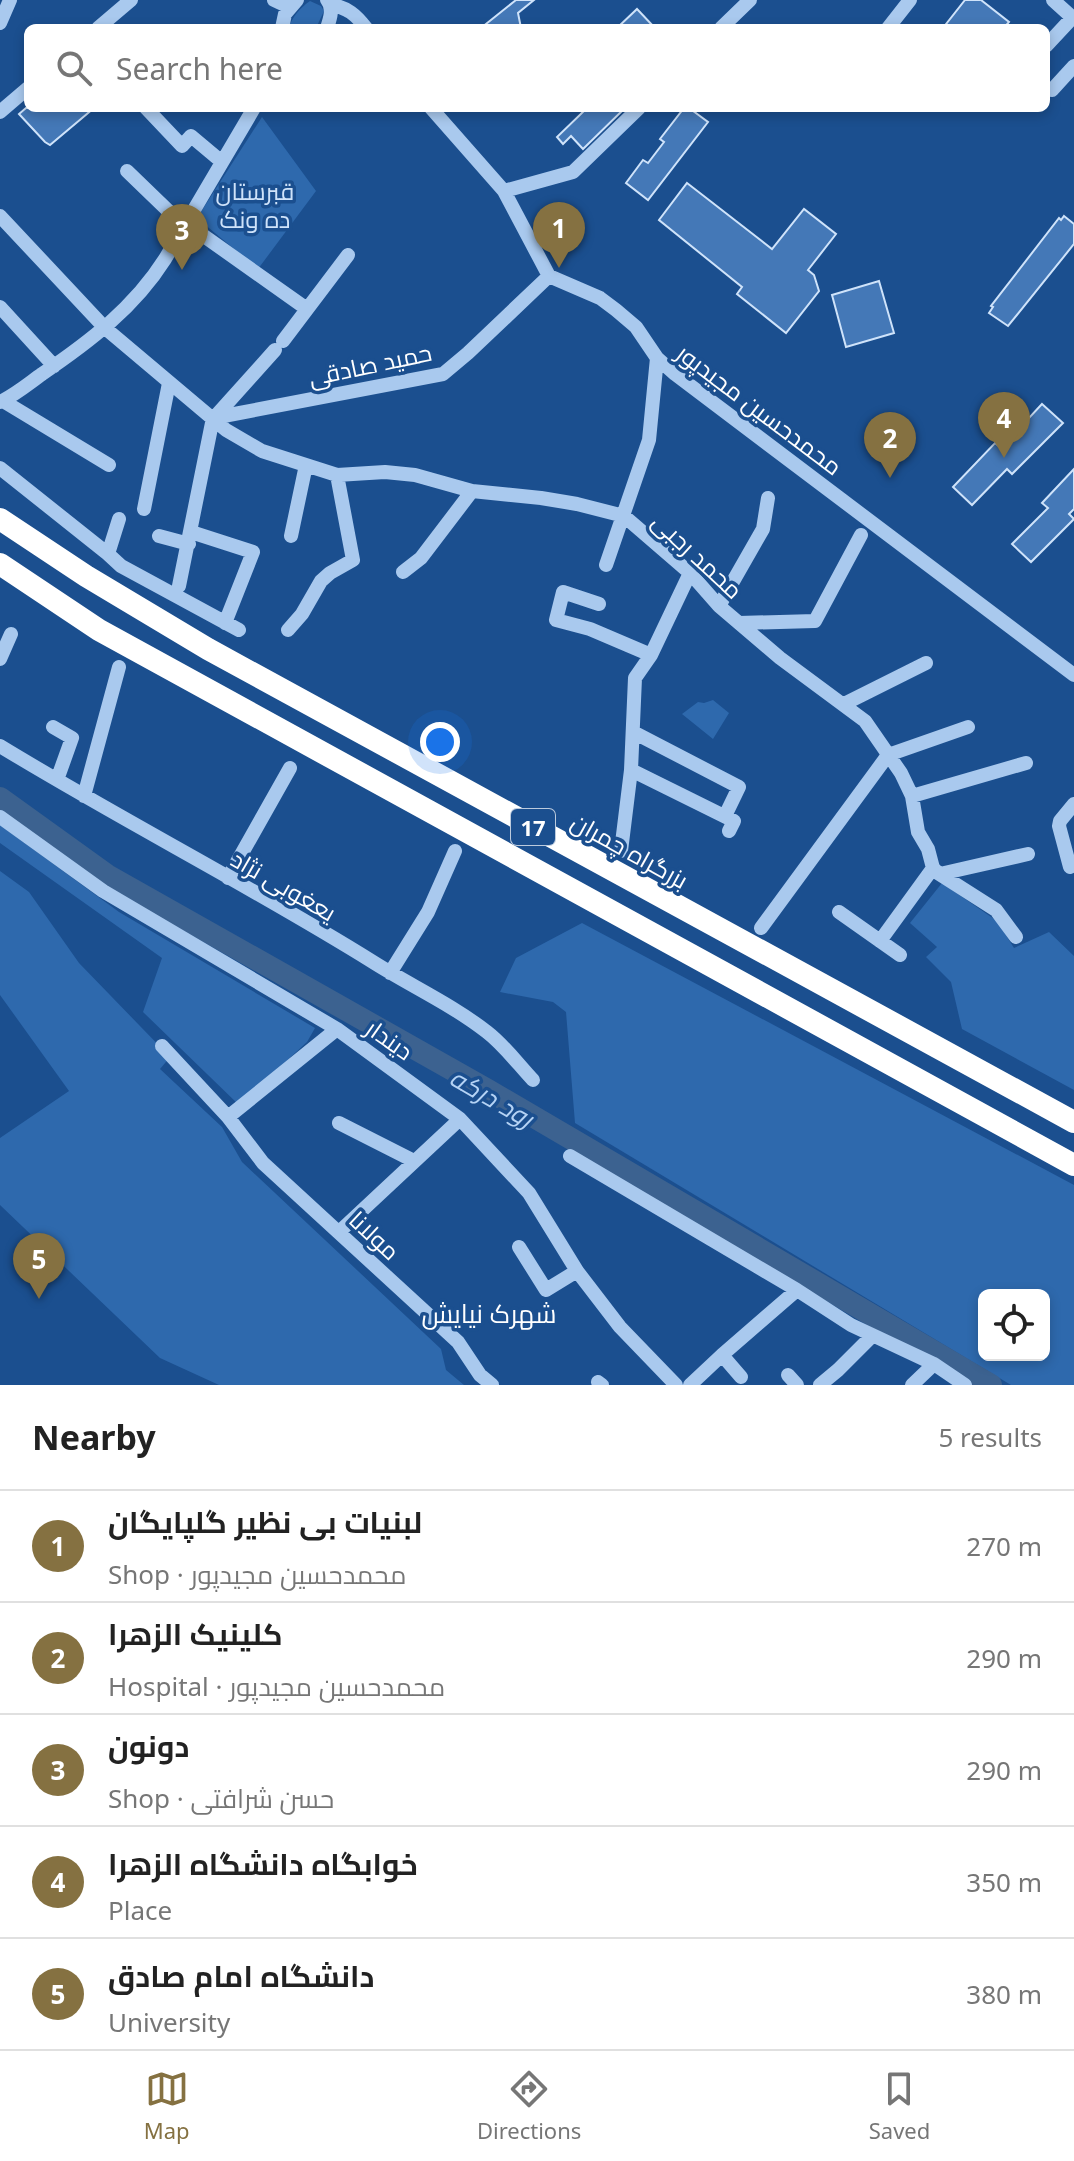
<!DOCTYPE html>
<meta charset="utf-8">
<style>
body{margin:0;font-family:"Noto Sans",Cairo,sans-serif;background:#f6f6f6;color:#222}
.controls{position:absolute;right:24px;bottom:24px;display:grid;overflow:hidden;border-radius:12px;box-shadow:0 4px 12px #0003}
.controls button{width:72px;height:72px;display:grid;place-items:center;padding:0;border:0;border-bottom:2px solid #e0e0e0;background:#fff;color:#222;font:40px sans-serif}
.you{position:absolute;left:440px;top:742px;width:28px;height:28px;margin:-20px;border:6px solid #fff;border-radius:50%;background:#1a73e8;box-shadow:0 0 0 12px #1a73e833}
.badge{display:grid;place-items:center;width:52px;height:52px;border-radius:50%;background:#857141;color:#fff;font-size:26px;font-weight:700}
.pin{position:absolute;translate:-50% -66px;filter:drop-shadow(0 2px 4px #0008)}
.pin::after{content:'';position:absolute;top:42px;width:28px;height:24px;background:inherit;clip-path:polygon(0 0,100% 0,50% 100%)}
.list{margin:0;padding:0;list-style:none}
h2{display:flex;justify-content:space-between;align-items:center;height:104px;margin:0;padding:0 32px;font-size:34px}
h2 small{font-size:26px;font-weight:400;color:#767676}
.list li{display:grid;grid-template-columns:52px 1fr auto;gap:24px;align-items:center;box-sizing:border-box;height:112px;padding:0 32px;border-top:2px solid #e0e0e0}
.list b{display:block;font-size:30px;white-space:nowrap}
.list p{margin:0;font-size:26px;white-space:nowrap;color:#767676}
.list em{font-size:26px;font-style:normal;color:#767676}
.icon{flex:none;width:44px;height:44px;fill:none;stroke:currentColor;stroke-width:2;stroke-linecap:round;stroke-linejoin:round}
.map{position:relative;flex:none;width:1074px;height:1385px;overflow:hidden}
.search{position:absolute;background:#fff;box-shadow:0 4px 12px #0003;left:24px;right:24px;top:24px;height:88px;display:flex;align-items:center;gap:20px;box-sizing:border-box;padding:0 28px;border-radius:12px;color:#767676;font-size:30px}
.sheet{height:664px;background:#fff}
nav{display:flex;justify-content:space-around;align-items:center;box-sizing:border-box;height:112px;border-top:2px solid #e0e0e0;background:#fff;font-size:22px;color:#767676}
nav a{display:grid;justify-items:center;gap:4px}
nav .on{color:#857141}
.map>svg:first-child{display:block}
.green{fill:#2e69ad;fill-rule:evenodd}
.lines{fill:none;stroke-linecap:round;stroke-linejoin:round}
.river{stroke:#3c6290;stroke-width:22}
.building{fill:#4478b7;stroke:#cfe3fa;stroke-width:2}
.minor{stroke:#a9c9ee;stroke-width:14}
.highway{stroke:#fff;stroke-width:22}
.labels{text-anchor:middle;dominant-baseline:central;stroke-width:7;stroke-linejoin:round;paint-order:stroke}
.shield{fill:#1b4f8f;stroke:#bbcadd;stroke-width:2}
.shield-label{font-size:22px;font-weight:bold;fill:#fff}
.park-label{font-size:24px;fill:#cfe3fa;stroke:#1b4f8f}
.street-label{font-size:24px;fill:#fff;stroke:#1b4f8f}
.water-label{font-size:26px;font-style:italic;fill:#b5d3f5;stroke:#1b4f8f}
.neighbourhood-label{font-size:26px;fill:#fff;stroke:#1b4f8f}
</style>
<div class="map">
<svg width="1074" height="1385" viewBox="0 0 1074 1385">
<rect width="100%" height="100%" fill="#1b4f8f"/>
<path class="green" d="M310,1l11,5 3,5 -8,17h-24l-2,-4c5,-10 10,-16 20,-23z
M262,117l54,74 -58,78 -61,-51z
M713,700l16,13 -16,26 -31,-25 16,-12 6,1z
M0,825l119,87 196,116 -8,14 -68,63 -96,-93 19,-54 -162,-115z
M0,871l29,21 50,71 91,94 -10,12 62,58 20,35 199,187 5,21 18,15h-245l-59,-27 -160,-153v-67l69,-47 -69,-96z
M942,883l55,38 17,27 35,-16 25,24v134l-112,-61 -11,-47 -25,-25 11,-10 -27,-24z
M582,923l492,262v200h-63l-436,-262 -9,-111 -13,-10 -53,-10 16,-34zM984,1295h60v60h-60z"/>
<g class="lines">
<path class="river" d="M0,798l107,77 381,215 503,295"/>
</g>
<path class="building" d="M516,0h18l-16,13 3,15h-40z
M965,0h16l28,22 -5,6h-61z
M637,9l18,19h-38z
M26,108h68l-44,37 -5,-3 -26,-28z
M587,108h38l-42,41 -12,-13 -8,8 -6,-7z
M684,108h5l19,14 -60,78 -22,-17 17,-23 5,3 16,-21 -4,-3z
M687,183l85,66 32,-40 32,25 -28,36 6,5 5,16 -33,42 -49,-39 5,-7 -83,-67z
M1064,216l10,8v20l-66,82 -19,-13 4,-6 -2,-1 68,-88 2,2z
M879,281l15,52 -48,14 -14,-52z
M1042,404l21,19 -51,51 -5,-5 -35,36 -19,-18 42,-44 6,5z
M1074,469v40l-5,5 5,5 -43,43 -19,-18 36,-36 -6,-5z"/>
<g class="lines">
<path class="minor" d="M274,0l15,7
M1053,0l21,19
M331,5c16,2 25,10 35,23
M0,23l10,-23
M98,28l33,-28
M282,28l3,-14 12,-14
M327,28c3,-9 7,-20 0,-28
M721,28l29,-28
M888,28l22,-28
M1046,46l26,-28
M1052,90l22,-24
M146,108l36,38 9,-10 31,26
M431,108l73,83 45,85 51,22 16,12 20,17 21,31 18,16 399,301
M0,112l28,-24
M127,171l58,56
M504,191l69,-19 66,-64
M0,216l105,112 121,102 36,21 75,24 48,-3 30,3 57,16 69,7 36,6 47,12 66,57 29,33 61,52 85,63 36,52 11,23 6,36 10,17 5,19 5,5 58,37 20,27
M187,224l120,85
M0,307l54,59
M283,341l65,-86
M3,401l106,64
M0,402c15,-7 28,-18 42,-28 47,-32 92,-66 123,-115l89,-151
M213,418l230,-44 25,-21 81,-77
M214,418l61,-68
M0,468l108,86 13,12 118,64
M144,509l25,-126
M191,532l62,20 -28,71
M159,536l30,8
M291,536l15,-71
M108,554l11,-35
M606,565l43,-125 8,-82
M403,572l18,-14 51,-67
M179,586l34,-168
M599,604l-36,-12 -7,28 34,9 61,26
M719,606l44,-77 5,-31
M739,623l76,-2 46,-86
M288,630l14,-16 19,-33 9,-8 23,-13 -16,-85
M0,659l11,-25
M844,704l82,-41
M53,727l19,11 -15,42
M633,732l106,55 -14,29
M0,746c123,75 251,140 373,216 38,24 78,42 114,70 17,13 31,32 46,48
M888,755l80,-28
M631,770l103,51 -5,10
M84,796l35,-129
M912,796l114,-33
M0,817l103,74 234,138 123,90 69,74 48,78 43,56 56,58
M621,851l10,-81 4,-92 16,-23 39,-82
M1070,867l-11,-41 1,-5 14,-17
M940,874l88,-20
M228,878l62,-110
M839,912l61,43
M761,928l127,-173
M880,941l53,-73
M390,973l38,-61 27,-61
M162,1046l66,71 35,46 195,179 22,33 12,10
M228,1117l109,-88
M339,1123l75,38
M570,1156l227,134 54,35 83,39 31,21
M339,1232l121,-113
M519,1247l27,43 31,-19
M722,1355l19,22
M788,1375l9,10
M598,1382l4,3
M690,1385l32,-30 75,-65
M820,1385l18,-15 34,-34
M912,1385l22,-21"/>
<path class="highway" d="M0,519l86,57 122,73 866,473
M0,564l99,66 975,535"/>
</g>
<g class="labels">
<rect class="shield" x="511" y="809" width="44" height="36" rx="6"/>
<g class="shield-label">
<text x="533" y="827">17</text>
</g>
<g class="park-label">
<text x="255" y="190">قبرستان<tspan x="255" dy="28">ده ونک</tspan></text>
</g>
<g class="street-label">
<text transform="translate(370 364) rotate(-12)">حمید صادقی</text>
<text transform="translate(760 409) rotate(37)">محمدحسین مجیدپور</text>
<text transform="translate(698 555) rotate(43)">محمد رجبی</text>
<text transform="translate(630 850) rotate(29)">بزرگراه چمران</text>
<text transform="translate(284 885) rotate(30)">یعغوبی نژاد</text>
<text transform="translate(390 1039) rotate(35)">دیندار</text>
<text transform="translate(375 1235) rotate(43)">مولانا</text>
</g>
<g class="water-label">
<text transform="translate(492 1097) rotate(30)">رود درکه</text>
</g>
<g class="neighbourhood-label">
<text x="489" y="1313">شهرک نیایش</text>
</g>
</g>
</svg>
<div class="controls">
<button><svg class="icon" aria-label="locate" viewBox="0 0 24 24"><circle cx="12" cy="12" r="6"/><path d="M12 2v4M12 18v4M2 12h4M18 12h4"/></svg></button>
</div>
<div class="you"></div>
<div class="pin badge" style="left:559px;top:268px">1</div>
<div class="pin badge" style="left:890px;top:478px">2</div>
<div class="pin badge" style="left:182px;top:270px">3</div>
<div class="pin badge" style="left:1004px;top:458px">4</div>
<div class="pin badge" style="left:39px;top:1299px">5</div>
<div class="search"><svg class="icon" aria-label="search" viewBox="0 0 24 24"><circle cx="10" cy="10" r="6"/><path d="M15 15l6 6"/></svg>Search here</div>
</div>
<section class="sheet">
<h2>Nearby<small>5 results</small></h2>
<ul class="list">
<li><span class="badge">1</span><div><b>لبنیات بی نظیر گلپایگان</b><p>Shop · محمدحسین مجیدپور</p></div><em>270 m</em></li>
<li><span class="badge">2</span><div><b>کلینیک الزهرا</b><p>Hospital · محمدحسین مجیدپور</p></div><em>290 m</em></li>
<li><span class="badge">3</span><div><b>دونون</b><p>Shop · حسن شرافتی</p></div><em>290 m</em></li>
<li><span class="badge">4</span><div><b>خوابگاه دانشگاه الزهرا</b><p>Place</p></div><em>350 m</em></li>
<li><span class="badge">5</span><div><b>دانشگاه امام صادق</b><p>University</p></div><em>380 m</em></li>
</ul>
</section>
<nav>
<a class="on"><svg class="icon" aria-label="map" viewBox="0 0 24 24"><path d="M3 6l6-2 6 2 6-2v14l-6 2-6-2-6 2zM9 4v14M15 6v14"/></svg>Map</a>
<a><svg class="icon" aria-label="directions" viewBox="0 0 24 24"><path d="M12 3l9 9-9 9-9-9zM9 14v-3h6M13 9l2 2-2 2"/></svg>Directions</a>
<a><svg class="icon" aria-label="saved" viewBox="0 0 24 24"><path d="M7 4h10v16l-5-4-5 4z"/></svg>Saved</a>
</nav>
